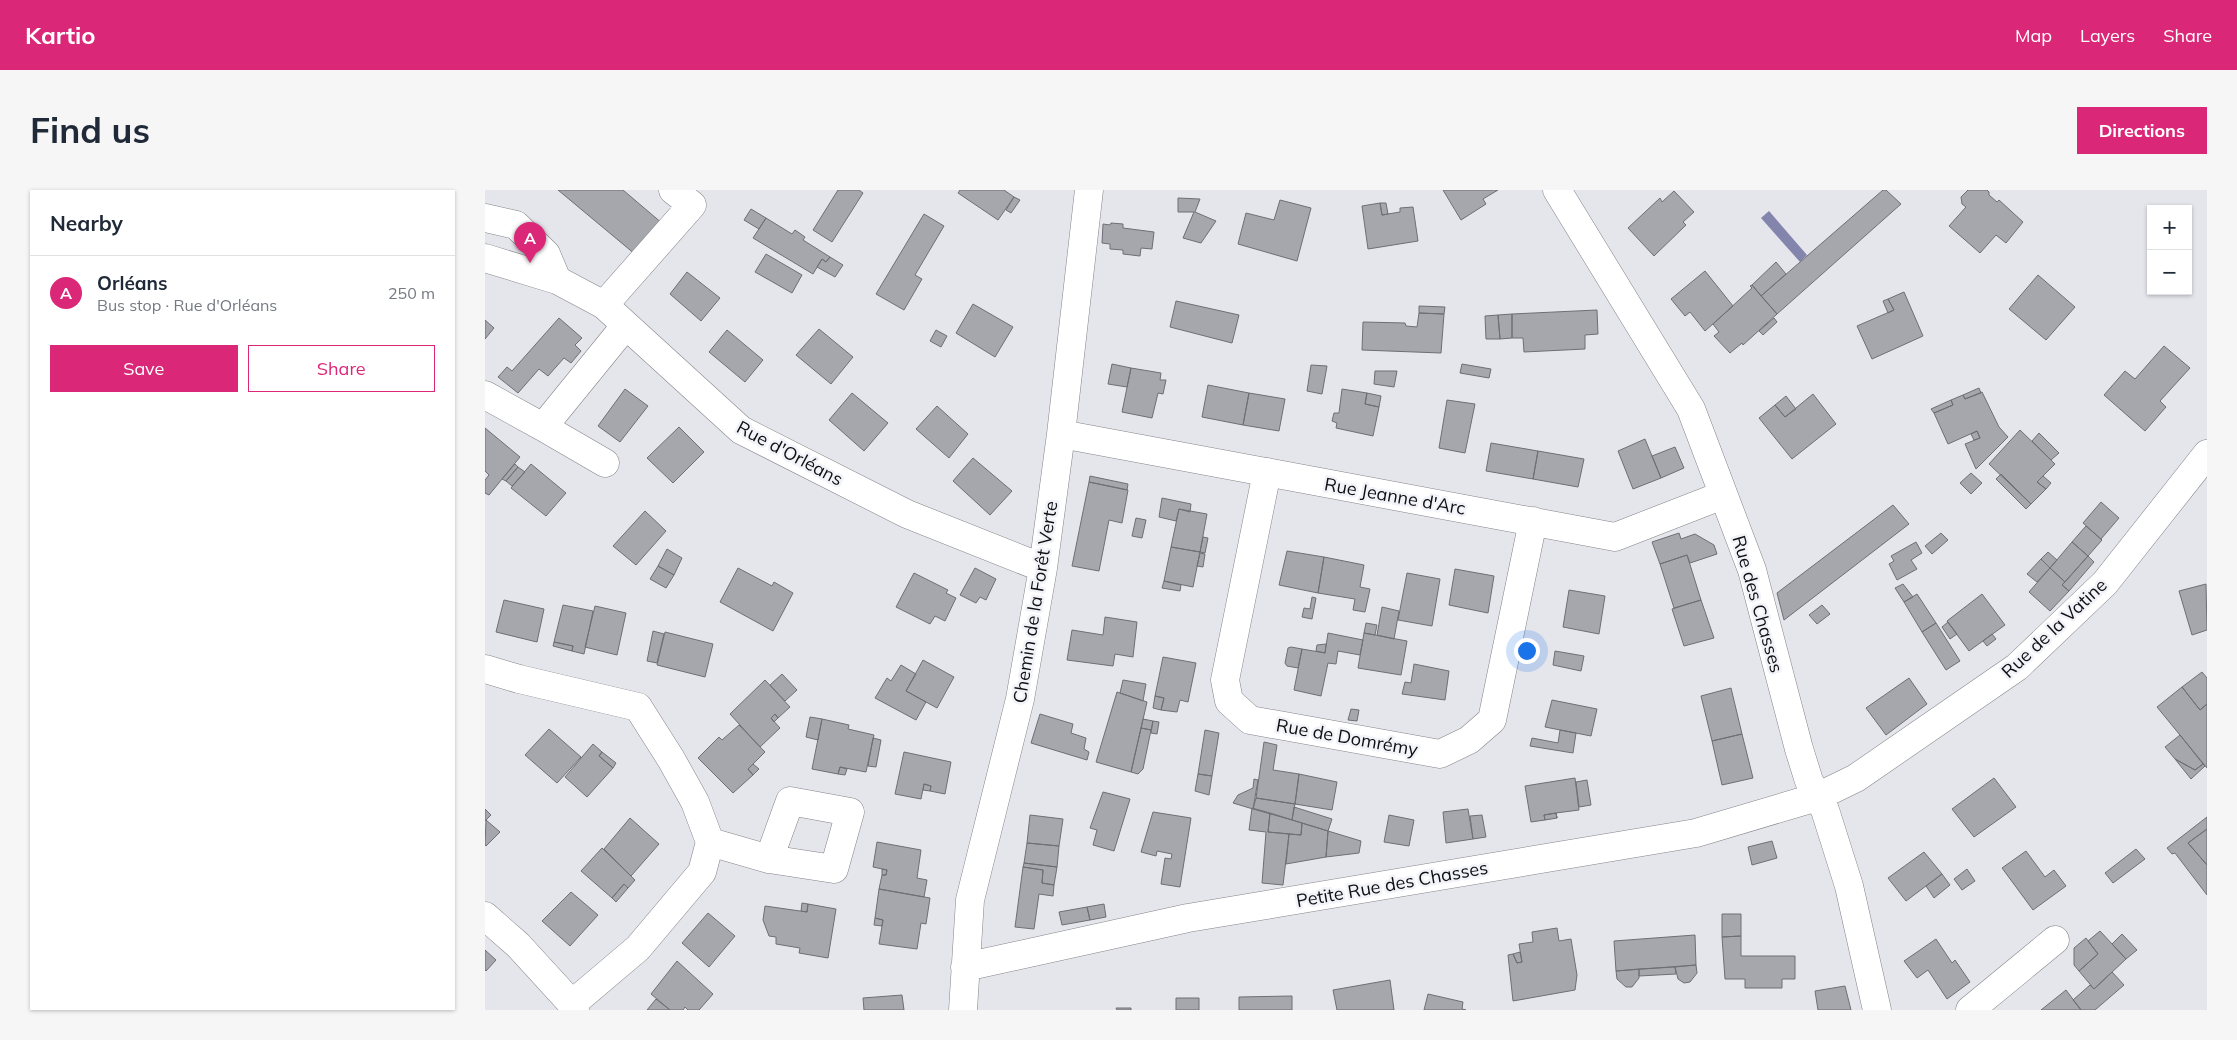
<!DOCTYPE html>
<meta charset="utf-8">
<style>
body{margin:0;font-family:Mulish,sans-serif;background:#f6f6f7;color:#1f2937}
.controls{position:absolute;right:15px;top:15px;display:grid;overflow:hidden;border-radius:0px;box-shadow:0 1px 4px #0004}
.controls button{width:45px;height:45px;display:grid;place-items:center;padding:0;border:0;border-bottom:1px solid #e0e1e3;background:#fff;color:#1f2937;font:25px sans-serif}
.you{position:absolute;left:1041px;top:460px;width:18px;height:18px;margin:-12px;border:4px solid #fff;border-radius:50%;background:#1a73e8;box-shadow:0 0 0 8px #1a73e833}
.badge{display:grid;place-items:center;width:32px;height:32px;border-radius:50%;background:#db2777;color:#fff;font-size:16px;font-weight:700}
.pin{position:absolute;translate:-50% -41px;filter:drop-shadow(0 1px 2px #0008)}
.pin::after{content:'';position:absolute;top:26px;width:18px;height:15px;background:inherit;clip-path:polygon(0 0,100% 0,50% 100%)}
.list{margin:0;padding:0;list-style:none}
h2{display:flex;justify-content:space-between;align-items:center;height:65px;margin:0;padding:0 20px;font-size:21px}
h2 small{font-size:16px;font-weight:400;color:#747a83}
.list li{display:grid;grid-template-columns:32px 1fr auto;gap:15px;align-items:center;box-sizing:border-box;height:75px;padding:0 20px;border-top:1px solid #e0e1e3}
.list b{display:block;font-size:19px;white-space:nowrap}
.list p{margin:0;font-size:16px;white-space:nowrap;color:#747a83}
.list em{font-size:16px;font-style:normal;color:#747a83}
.actions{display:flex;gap:10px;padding:15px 20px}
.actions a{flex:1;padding:11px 0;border:1px solid #db2777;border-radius:0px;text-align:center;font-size:18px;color:#db2777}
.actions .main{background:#db2777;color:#fff}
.map{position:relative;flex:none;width:1722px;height:820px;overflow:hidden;border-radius:0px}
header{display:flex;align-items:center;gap:30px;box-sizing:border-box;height:70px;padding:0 25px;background:#db2777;color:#fff}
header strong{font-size:24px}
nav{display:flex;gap:28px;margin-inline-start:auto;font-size:18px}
.intro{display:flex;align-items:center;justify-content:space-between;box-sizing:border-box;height:120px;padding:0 30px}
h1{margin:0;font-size:35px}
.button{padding:12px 22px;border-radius:0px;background:#db2777;color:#fff;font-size:18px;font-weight:700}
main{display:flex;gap:30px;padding:0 30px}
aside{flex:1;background:#fff;border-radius:0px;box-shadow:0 1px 4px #0004}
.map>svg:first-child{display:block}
.water{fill:#8485ac}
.building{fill:#a6a6ad;stroke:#6e6e74}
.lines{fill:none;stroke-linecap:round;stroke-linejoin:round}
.minor-casing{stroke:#84848a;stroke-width:29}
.minor{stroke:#fff;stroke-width:28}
.labels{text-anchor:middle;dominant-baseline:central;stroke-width:5;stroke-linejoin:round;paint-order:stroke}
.street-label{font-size:18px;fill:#0e0f11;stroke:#f2f2f9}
</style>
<header>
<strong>Kartio</strong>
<nav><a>Map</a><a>Layers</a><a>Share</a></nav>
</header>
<div class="intro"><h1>Find us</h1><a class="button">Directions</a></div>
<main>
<aside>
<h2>Nearby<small></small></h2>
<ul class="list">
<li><span class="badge">A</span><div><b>Orléans</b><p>Bus stop · Rue d'Orléans</p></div><em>250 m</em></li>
</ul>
<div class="actions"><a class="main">Save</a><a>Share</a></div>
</aside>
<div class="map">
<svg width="1722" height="820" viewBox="0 0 1722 820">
<rect width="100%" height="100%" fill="#e5e5ec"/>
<path class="water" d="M1284,21l38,44 -7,7 -39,-44z"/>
<path class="building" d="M73,0h65l40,34 -27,31z
M353,0h21l4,3 -31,49 -19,-12z
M475,0h44l10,7 -16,23 -40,-27z
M958,0h55l-15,9 3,5 -25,16z
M1398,0h3l15,14 -124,110 -16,-18z
M1483,0h19l2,2v3l8,7 2,-2 24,22 -17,21 -10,-8 -16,18 -31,-27 17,-19 -4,-3 -1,-7z
M1189,1l20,21 -11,10 3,3 -32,31 -26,-28 32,-30 2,4z
M529,7l6,3 -9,13 -5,-3z
M693,8l22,1 -5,13 21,9 -15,22 -18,-5 11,-26h-16z
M795,10l31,8 -14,53 -59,-17 8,-31 28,7z
M895,13h6l2,11 -6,1z
M895,13l2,12 18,-3v-4l13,-1 5,34 -50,8 -6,-43z
M266,19l15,9 -7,11 -15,-9z
M439,24l20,12 -29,49 7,4 -18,31 -28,-16z
M281,28l26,16 3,-4 10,7 -2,3 27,17 -4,5 -4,-3 -9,15 -60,-36z
M626,33l12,1v4l31,4 -2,17 -11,-1 -1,8 -17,-2v-4l-13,-1v-5l-8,-1 1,-19 7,1z
M281,64l36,21 -10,18 -37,-21z
M345,67l13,8 -8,12 -18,-10 5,-8 4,3z
M1291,72l10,12 -25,22 -9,-11z
M1220,81l28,35 -28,25 -15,-19 -5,4 -14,-17z
M202,82l33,26 -19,23 -31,-27z
M1553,85l37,32 -29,33 -37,-31z
M1267,95l25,29 -34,31 -1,-2 -12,10 -16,-17 5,-4 -6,-8 39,-36 -2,-2z
M1419,102l19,44 -51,23 -15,-33 37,-16 -6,-11z
M1403,109l6,11 -6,3 -5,-12z
M691,111l63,14 -7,28 -62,-16z
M488,114l40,23 -18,30 -39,-24z
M934,116l26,1 -1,7 -25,-1z
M1112,120l1,24 -13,1v14l-61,3 -1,-14h-11v-24z
M934,123l25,1 -3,39 -79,-3 1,-28 42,1 1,3 11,1z
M1027,124v24l-12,1 -2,-24z
M1013,125l2,24h-14l-1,-23z
M74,128l23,20 -7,7 6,6 -10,12 -7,-5 -16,18 -9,-7 -21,24 -20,-16 9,-10 5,4z
M1289,128l3,4 -14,13 -4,-4z
M0,130l9,8 -9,11z
M334,139l34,28 -22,27 -35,-29z
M242,140l36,30 -18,22 -36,-30z
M451,140l11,6 -6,11 -11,-6z
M1679,156l26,22 -30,33 6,6 -21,24 -41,-36 21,-24 10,8z
M627,174l19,4 -4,19 -19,-3z
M977,174l29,5 -2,9 -29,-5z
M826,175l16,1 -5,28 -15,-3z
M646,178l30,5 -1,7h6l-3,14 -5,-1 -6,25 -30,-6z
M890,181h22l-3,16 -20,-3z
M723,195l41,8 -6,32 -41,-8z
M1494,198l2,5 -16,6 -2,-4z
M140,199l23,17 -28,36 -22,-16z
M857,199l25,4 -2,11 14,3 -6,29 -37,-8 1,-5 -5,-2 2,-8h5z
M1497,202l17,35 9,10 -32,32 -11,-25 15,-6 -3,-7 -29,13 -14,-31 19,-8 -2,-5 12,-5 2,4z
M367,203l36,30 -24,28 -35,-31z
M764,203l36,6 -6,32 -36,-6z
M882,203l14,3 -2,11 -14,-3z
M1328,204l23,30 -44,35 -33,-41 16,-13 10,12z
M1301,206l10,13 -11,8 -10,-12z
M962,210l28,4 -10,49 -26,-5z
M1466,210l2,5 -19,8 -3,-4z
M452,216l31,28 -19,24 -33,-29z
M194,237l25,25 -31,31 -26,-25z
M0,238l35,29 -31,38 -4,-2v-13l4,-5 -4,-4z
M1535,240l35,34 -18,18 9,7 -15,15 -42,-40z
M1492,241l3,7 -6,2 -3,-6z
M1554,243l20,20 -8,7 -19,-19z
M1160,249l16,39 -28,11 -15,-38z
M1006,253l47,8 -5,28 -47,-8z
M1190,257l9,21 -23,10 -9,-22z
M1053,261l46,8 -6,28 -45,-8z
M488,268l39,33 -22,24 -37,-34z
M30,274l3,3 -12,14 -4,-2z
M46,274l35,29 -20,23 -35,-28z
M33,277l7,5 -13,14 -6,-5z
M1486,283l11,10 -11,11 -11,-11z
M1516,284l30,30 -5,5 -30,-30z
M605,286l38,8 -1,6 -38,-8z
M1558,286l8,7 -5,6 -9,-7z
M604,292l39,8 -6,33 -13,-3 -10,51 -27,-5z
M677,308l29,6 -1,8 -11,-3 -3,12 -17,-4z
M1616,312l18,16 -18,21 -18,-16z
M1408,315l16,19 -125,96 -7,-27z
M694,319l28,5 -7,38 -29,-5z
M160,321l21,20 -30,34 -23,-19z
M651,328l10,2 -4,18 -10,-2z
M1601,336l16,14 -14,16 -16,-14z
M1194,343l2,6 14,-5 19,11 3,9 -27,9 -3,-8 -27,9 -8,-22z
M1456,343l7,7 -16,14 -7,-8z
M718,347l5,1 -3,15 -5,-1z
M1431,352l6,11 -11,7 6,9 -20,11 -8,-16 5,-3 -3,-5z
M1587,352l16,14 -23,26 -15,-14z
M686,357l29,5 -7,35 -29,-6z
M182,359l15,9 -8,17 -16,-9z
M802,361l37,6 -6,36 -39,-8z
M1563,362l9,8 -7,8 -9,-9z
M715,363l5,1 -2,13 -6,-1z
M1202,365l14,45 -27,8 -14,-44z
M1603,366l6,6 -25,29 -7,-6z
M839,367l40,8 -4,22 10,2 -5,23 -12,-2 2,-11 -37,-6z
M1556,369l9,9 -13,14 -10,-8z
M173,376l16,9 -8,13 -16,-9z
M253,378l34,18 2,-4 19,11 -20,38 -53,-29z
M490,378l21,11 -10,21 -6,-3 -4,6 -16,-8z
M1565,378l15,14 -3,3 7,6 -19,20 -21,-19z
M970,379l39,7 -6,37 -39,-8z
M429,383l34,17 -2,3 10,5 -11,23 -10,-5 -5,8 -34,-17z
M922,383l33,6 -8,47 -34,-6z
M679,391l17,4 -1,6 -18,-3z
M1418,394l10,13 -9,5 -9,-14z
M1721,394l1,46 -15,5 -13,-44z
M1084,400l36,6 -6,38 -36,-7z
M1432,404l19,29 -14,9 -18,-30z
M1497,404l23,31 -36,26 -22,-30z
M827,407l4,1 -4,21 -10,-2 2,-9 6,1z
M19,410l40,9 -7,33 -41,-10z
M1216,410l13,38 -30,8 -12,-37z
M78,415l30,6 -9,43 -12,-3 1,-5 -19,-4z
M1337,415l8,9 -13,10 -8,-9z
M110,416l31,7 -9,42 -32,-8z
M897,417l17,4 -5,28 -17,-4z
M620,427l32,5 -4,35 -18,-3 -2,12 -46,-6 5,-30 31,5z
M1463,432l9,12 -7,5 -8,-12z
M881,433l11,2 -2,10 -11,-2z
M1451,433l24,38 -14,9 -24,-38z
M168,441l11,3 -7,29 -10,-2z
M180,442l48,12 -8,33 -48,-12z
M843,443l35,7 -3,15 -22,-4 -2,13 -8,-1 -7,33 -27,-6 8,-41 23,4z
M879,443l43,8 -6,34 -43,-7z
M1507,444l4,5 -9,7 -4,-5z
M69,452l19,4 -1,5 -19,-5z
M841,454l-1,9 -9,-2 1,-6z
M806,457l11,2 -4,19 -11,-2 -2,-3 3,-15z
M1070,461l29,5 -3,15 -28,-6z
M678,467l33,6 -8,39 -8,-2 -3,12 -16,-2 3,-12 -9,-2z
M438,470l31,17 -17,31 -31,-17z
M929,474l35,7 -4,29 -43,-6 3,-12 6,1z
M416,475l15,9 -10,17 20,11 -10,18 -41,-22 12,-20 4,3z
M1717,482l5,6v26l-7,6 -18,-23z
M297,484l15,16 -12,11 -15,-16z
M1424,488l18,26 -41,31 -20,-27z
M280,490l25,27 -12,11 -3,-4 -4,4 9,10 -20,19 -30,-33z
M638,490l23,4 -3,17 -23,-8z
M1697,497l18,23 7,-6v64l-50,-61z
M1246,498l11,46 -30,7 -11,-45z
M632,502l30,10 -16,70 -35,-10z
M670,506l9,2 -3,12 -8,-2z
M1067,510l45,9 -6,27 -46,-9z
M866,519l8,1 -2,11 -9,-1z
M290,524l3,4 -4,4 -3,-4z
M555,524l33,10 -2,9 15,5 -2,11 5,3 -2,8 -56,-17z
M325,527l12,2 -4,21 -12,-3z
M337,529l27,6 -1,4 26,6 -8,37 -26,-5 -2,7 -26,-5z
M658,529l10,2 -2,9 -10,-2z
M668,531l6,1 -2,12 -6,-1z
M254,535l26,27 -17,17 5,6 -20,18 -35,-35 21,-21 3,3z
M656,538l10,2 -8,39 -5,5 -7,-2z
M64,539l32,28 -24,26 -32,-28z
M720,540l14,3 -7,43 -14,-2z
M1075,540l16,3 -3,20 -43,-7 2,-8 26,5z
M1257,544l11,44 -31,7 -10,-44z
M1695,545l23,29 -8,6 -20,-11 -10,-12z
M388,548l8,2 -5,27 -8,-1z
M779,552l13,3 -4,25 26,4 -4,30 -39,-6z
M108,554l9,8 -3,4 14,12 -26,29 -22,-20z
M117,562l14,11 -3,5 -14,-12z
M419,562l47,10 -6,32 -15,-3 1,-5 -7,-2 -3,15 -26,-5z
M1690,569l20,11 8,-6 2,2 -14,13z
M268,574l6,5 -6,6 -5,-6z
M355,577l7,2 -2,6 -7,-1z
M713,584l14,2 -3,19 -14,-4z
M814,584l38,8 -5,28 -37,-6z
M1090,588l4,32 -23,3 1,5 -1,-5 -12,2 1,5 -14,2 -6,-36z
M1509,588l22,29 -42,30 -22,-28z
M769,589l4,1 -5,29 -20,-6 5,-8 15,-7z
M1102,590l4,25 -12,2 -3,-25z
M439,594l7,2 -1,5 -7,-1z
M618,602l27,7 -16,52 -21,-6 4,-15 -7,-2z
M771,608l39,6 -3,16 -39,-11z
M809,617l38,12 -4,12 -36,-11z
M767,618l18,5 -2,19 21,2 -6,51 -21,-2 4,-51 -17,-2z
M0,619l6,6 -6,6z
M983,619l5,30 -27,4 -3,-31z
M668,622l38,6 -11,69 -19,-3 4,-26 6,1 1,-5 -15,-3 -1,5 -15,-4z
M785,623l32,10 -1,12 -33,-3z
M1071,623l1,5 -12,2 -1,-5z
M545,625l33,4 -4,27 -32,-3z
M904,625l25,5 -5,26 -25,-4z
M997,625l4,22 -13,2 -3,-23z
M1722,627v12l-19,14 19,22v30l-32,-42 -3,1 -5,-6z
M145,628l29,26 -28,32 -27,-27z
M1,630l14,12 -14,14 -1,-1z
M817,633l26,8 -2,26 -40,7 3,-30 12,1z
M1722,639v36l-19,-22z
M843,641l33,10 -2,12 -33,4z
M1287,651l5,17 -25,7 -4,-18z
M392,652l44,8 -4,28 10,2 -3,17 -45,-8 3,-14h4l1,-5 -14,-3z
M542,653l32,3 -2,21 -33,-4z
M117,658l33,32 -7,8 -4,-4 -12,14 -31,-27z
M1651,659l9,10 -32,24 -8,-10z
M1541,661l19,26 9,-7 12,16 -33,24 -31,-42z
M1439,662l18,22 -36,27 -18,-23z
M539,673l33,4 -3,18 -12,-2 1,-13 -20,-3z
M538,677l20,3 -1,13 12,2 -1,11 -14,-2 -5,35 -19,-2z
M397,679l5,1 -1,5h-4z
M1482,679l8,12 -13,9 -8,-11z
M1457,684l8,11 -16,13 -8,-12z
M139,694l4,4 -12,14 -4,-4z
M394,699l51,9 -4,26 -5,-1 -4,26 -38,-5 4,-24 -8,-2z
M86,702l27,23 -28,31 -28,-25z
M317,713l6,1 -1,8 -6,-1z
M323,714l28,5 -8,49 -29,-5 1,-5 -24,-4v-7l-7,-1 -6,-16 2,-14 42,6z
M619,714l2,13 -16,3 -3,-13z
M602,717l3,13 -28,5 -3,-13z
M223,723l27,23 -26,31 -27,-24z
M1237,724h19v22l-19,1z
M390,728l8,2 -1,6 -8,-1z
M1072,738l2,13 12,-2 6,36 -2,15 -62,11 -5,-46 5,-1 4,9 5,-1 -3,-18 14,-2 -1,-10z
M1615,741l26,28 -32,30 -15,-18 19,-17 -10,-13z
M1637,744l15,16 -11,9 -14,-15z
M1210,745l1,30 -80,6 -2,-30z
M1256,746v20h54v23h-13v9h-37v-9h-20l-3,-42z
M1601,748l12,16 -19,17 -5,-6v-17z
M1451,749l16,24 3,-3 15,22 -23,17 -19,-29 -11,8 -13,-17z
M0,760l11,10 -10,11 -1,-1z
M1035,762l2,10 -5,1 -4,-9z
M192,771l36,33 -14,16h-11l-3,-3 -2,3h-13l-19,-16z
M1211,775l1,8 -7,9 -6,1 -6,-4 -3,-12z
M1190,777l1,7 -37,2v-7z
M1154,779v9l-7,9h-6l-9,-8 -1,-8z
M1627,782l12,13 -29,25h-14l-8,-10 17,-15 4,4z
M905,790l4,30h-57l-4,-20z
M1360,796l6,24h-33l-3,-19z
M1581,800l15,20h-40z
M943,804l35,8 -1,7 4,1h-42z
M417,805l2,15h-40l-1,-12z
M807,806v14h-53v-13z
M691,808h23v12h-23z
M171,809l14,11h-23z
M631,818h15v2h-14z"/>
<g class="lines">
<defs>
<path id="minor" d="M1072,0l134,219 61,161 47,179 10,32 16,29 24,76 28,124
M0,28l31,7 30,29 11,26
M0,68l72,22 47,25 137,125 166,84 136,54
M119,115l88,-100 -19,-15
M0,205l58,32 83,-102
M58,237l62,36
M576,244l554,103 108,-42
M782,282l-42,208 4,21 21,19 190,34 29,-14 23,-20 41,-199
M0,479l34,10 119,28 33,52 24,43 15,40 -8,30 -64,76 -66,56
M225,652l59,17 65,10 16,-57 -60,-11 -21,58
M0,726l33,29 54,59 3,6
M480,777l223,-49 508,-85 121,-36 39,-19 161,-111 88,-84 102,-129
M478,820l7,-110 50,-201 23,-131 18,-134 28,-244
M1485,820l85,-70"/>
</defs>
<use href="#minor" class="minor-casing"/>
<use href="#minor" class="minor"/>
</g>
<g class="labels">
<g class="street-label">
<text transform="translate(305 263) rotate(28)">Rue d'Orléans</text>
<text transform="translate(910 306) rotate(10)">Rue Jeanne d'Arc</text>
<text transform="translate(550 412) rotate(-81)">Chemin de la Forêt Verte</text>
<text transform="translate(1273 414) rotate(74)">Rue des Chasses</text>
<text transform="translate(1569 438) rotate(-43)">Rue de la Vatine</text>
<text transform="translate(862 547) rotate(10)">Rue de Domrémy</text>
<text transform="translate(907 694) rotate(-10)">Petite Rue des Chasses</text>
</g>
</g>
</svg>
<div class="controls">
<button>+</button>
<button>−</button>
</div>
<div class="you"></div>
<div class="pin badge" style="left:45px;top:73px">A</div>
</div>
</main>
